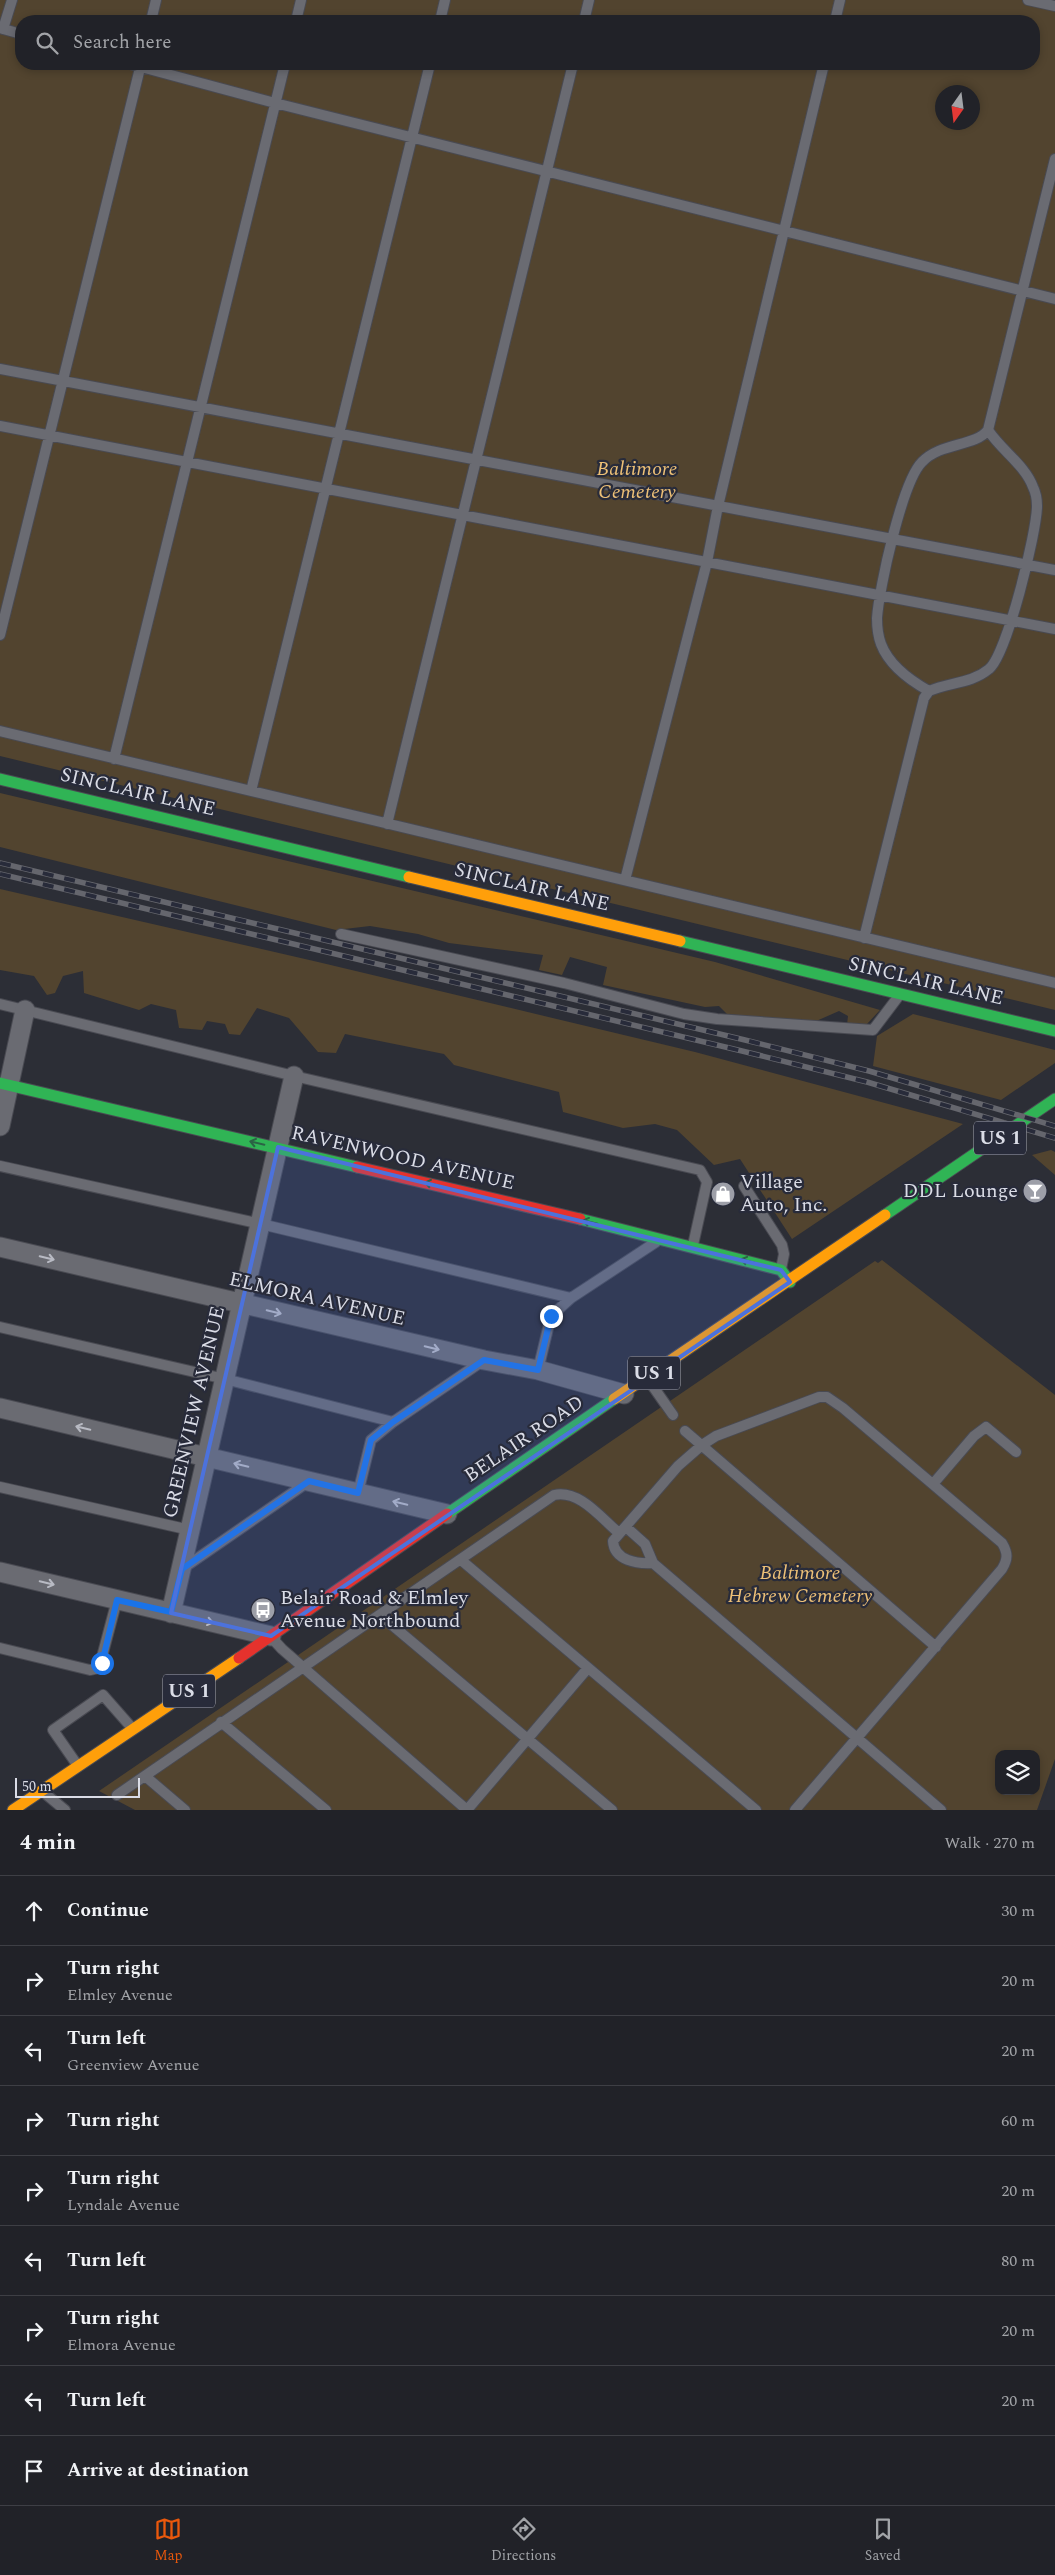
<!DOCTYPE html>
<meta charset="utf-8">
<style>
body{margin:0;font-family:Spectral,serif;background:#2d2f34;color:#f1f3f6}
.controls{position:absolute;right:15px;bottom:15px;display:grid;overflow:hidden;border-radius:10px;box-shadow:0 2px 8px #0003}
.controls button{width:45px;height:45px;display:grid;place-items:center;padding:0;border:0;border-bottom:1px solid #3e3f45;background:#212228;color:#f1f3f6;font:25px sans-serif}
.compass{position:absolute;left:935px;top:85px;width:45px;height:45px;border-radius:50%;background:#212228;box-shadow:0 2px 8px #0003;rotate:194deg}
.scale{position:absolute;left:15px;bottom:12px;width:125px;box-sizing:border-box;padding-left:5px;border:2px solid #dadce6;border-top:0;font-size:14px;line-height:18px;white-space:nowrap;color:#dadce6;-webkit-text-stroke:4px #282b3a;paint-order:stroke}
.stop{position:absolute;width:15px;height:15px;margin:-11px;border:4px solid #1a73e8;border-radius:50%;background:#fff}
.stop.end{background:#1a73e8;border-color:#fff;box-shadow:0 1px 5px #0008}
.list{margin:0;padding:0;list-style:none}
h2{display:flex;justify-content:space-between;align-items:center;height:65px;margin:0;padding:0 20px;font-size:21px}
h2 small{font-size:16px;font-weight:400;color:#a2a4a8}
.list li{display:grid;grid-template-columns:32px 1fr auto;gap:15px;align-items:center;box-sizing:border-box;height:70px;padding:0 20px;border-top:1px solid #3e3f45}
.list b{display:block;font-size:19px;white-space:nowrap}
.list p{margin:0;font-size:16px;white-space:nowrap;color:#a2a4a8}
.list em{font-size:16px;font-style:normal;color:#a2a4a8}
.icon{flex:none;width:28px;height:28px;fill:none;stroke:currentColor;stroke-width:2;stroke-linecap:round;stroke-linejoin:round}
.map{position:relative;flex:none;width:1055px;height:1810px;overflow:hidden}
.search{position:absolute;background:#212228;box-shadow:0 2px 8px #0003;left:15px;right:15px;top:15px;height:55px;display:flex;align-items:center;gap:12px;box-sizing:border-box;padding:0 18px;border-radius:20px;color:#a2a4a8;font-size:19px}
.sheet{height:695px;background:#212228}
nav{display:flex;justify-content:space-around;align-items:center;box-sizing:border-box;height:70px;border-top:1px solid #3e3f45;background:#212228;font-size:14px;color:#a2a4a8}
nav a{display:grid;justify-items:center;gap:2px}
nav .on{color:#ea580c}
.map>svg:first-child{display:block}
.green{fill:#52442f;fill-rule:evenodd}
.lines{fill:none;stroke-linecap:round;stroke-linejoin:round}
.lane-casing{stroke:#494a52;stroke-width:12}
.street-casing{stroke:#494a52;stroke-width:21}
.fast-casing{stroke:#494a52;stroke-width:13}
.slow-casing{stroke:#494a52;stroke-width:13}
.jam-casing{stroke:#494a52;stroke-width:13}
.lane{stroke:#6a6b72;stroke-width:10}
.street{stroke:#6a6b72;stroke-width:19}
.fast{stroke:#30b455;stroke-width:11}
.slow{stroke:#ff9f0a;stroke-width:11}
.jam{stroke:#e5322d;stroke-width:11}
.rail-casing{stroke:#65666d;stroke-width:5.5}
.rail{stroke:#282b3a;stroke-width:4;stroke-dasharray:11;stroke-linecap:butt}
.oneway{stroke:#2b6245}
.oneway2{stroke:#b8bac3}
.route{stroke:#1a73e8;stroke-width:6}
.marked{fill:#4c72dc;fill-opacity:0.2;stroke:#4c72dc;stroke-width:4;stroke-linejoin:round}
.labels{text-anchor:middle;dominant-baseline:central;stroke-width:4.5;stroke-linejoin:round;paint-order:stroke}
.shield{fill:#282b3a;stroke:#a5a7b2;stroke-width:1}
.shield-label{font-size:19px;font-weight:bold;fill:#dadce6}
.park-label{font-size:20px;font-style:italic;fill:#edc077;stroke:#282b3a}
.street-label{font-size:20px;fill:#dadce6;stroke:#282b3a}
.poi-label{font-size:20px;fill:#dadce6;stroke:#282b3a;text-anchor:start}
</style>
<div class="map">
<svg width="1055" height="1810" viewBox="0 0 1055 1810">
<rect width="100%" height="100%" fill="#2c2e36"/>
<path class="green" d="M0,0h1055v1010l-1055,-254zM21,21h1013v43h-1013zM942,92h30v30h-30z
M0,793l715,169 165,48 -13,14 -20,1 1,-9 -9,-5 -25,11 -87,-8 -8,-8 -14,1 -102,-22 4,-18 -37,-10 -8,18 -23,-5 4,-15 -94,-12 -31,-9 -48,-8 -34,4 -336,-83z
M0,889l318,73 377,90 268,72 -171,115 -52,-80 -26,6 -37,-35 -22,-6 -32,4 -60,-16 -4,-20 -105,-27 -10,-11 -99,-20 -9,19 -18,-1 -29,-34 -32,-10 -17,27 -11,-1 -4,-10 -18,-3 -5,9 -23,-2 -3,-18 -25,-6 -12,6 -55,-17 -1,-22 -20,5 -8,17 -8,2 -13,-19 -34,-6z
M913,1014l142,36v13l-54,37 -128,-34 4,-30z
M1051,1150l4,2v23l-23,-20z
M882,1260l173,135v364l-18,51h-902l-36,-19 776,-530 3,2zM999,1754h37v37h-37z"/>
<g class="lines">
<defs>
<path id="lane" d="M1028,0l27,6
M151,21l5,-21
M296,21l5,-21
M440,21l5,-21
M584,21l5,-21
M835,21l5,-21
M0,28l21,6
M3,29l9,-29
M130,64l145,39 780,196
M0,369l1055,201
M0,426l1055,203
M988,430c13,20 37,35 45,57 3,6 4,12 4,19 0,25 -30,149 -48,163 -18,15 -40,13 -60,22 -18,-10 -40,-26 -48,-47 -3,-8 -4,-17 -4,-26 2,-29 25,-136 45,-156 19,-20 53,-15 66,-32l67,-271
M0,635l141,-571
M0,731l1055,252
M114,759l171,-695
M251,791l179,-727
M387,824l186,-760
M625,880l82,-318 11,-56 106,-442
M341,934l223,49 120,31 33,5 156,11 25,-33
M864,938l60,-240 5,-7
M0,1004l294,72 406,94 7,12 -14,63
M0,1166l261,58 310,74
M744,1186l38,59 2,9 -3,15
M0,1327l225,52 168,43
M538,1370l13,-54 20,-18 85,-56
M647,1378l26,37
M685,1431l251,216
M933,1484l41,-48 12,-9 30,25
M0,1487l190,43
M358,1493l13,-53 22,-18 91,-62
M626,1527l19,17 8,19 288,247
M461,1560l295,250
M653,1563c-15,1 -39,-2 -40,-22l65,-75 24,-21 14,-9 103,-39h8l16,11 159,135c6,10 6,16 0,26l-207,241
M182,1569l126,-87
M380,1615l232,195
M271,1637l11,12 185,161
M0,1648l90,22 9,-2 18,-68
M221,1722l105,88
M78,1766l-25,-36 50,-35 29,33
M145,1776l40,34
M42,1791l23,19
M117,1795l437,-300c25,-6 47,23 65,38
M467,1810l121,-142"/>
<path id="street" d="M0,1126l25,-116
M0,1247l484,113 54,10 86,24
M0,1408l447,106
M0,1572l271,64
M171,1613l123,-537"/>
<path id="fast" d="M0,779l409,98
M680,941l375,90
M0,1083l357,84
M885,1215l170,-116
M580,1219l201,51 9,12
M447,1514l167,-115"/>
<path id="slow" d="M409,877l271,64
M614,1399l271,-184
M13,1810l226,-152"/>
<path id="jam" d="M357,1167l223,52
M239,1658l208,-144"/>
</defs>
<use href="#lane" class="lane-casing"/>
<use href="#street" class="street-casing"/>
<use href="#fast" class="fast-casing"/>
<use href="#slow" class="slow-casing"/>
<use href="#jam" class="jam-casing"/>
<use href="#lane" class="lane"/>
<use href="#street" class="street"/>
<use href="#fast" class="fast"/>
<use href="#slow" class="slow"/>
<use href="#jam" class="jam"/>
<defs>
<path id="rail" d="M0,863l745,177 124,31 186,55
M0,874l742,177 125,31 188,56"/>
</defs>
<use href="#rail" class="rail-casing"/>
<use href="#rail" class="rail"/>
</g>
<defs><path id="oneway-shaft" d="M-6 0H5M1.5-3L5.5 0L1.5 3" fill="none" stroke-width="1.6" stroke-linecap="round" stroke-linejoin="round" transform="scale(1.25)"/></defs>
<g class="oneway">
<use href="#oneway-shaft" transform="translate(257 1143) rotate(-167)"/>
<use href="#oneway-shaft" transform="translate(432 1184) rotate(-167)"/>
<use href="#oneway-shaft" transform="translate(590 1222) rotate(-167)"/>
<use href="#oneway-shaft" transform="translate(748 1261) rotate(-165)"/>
</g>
<g class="oneway2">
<use href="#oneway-shaft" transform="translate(47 1258) rotate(13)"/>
<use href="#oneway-shaft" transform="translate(274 1312) rotate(13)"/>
<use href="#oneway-shaft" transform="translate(432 1348) rotate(13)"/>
<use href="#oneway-shaft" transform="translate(83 1428) rotate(-167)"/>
<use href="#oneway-shaft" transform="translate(241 1465) rotate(-167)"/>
<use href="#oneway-shaft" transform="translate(400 1503) rotate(-167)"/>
<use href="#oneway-shaft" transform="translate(47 1583) rotate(13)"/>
<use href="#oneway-shaft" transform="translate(206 1621) rotate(13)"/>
</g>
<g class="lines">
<path class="route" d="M102,1663l15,-63 54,12 11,-43 127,-88 49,12 13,-53 22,-18 91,-62 54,10 13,-54"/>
</g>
<path class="marked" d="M278,1147l503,123 9,12 -519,354 -100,-23z"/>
<defs>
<symbol id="bar-disc" viewBox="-11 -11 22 22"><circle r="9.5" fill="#9d9fa8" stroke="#282b3a"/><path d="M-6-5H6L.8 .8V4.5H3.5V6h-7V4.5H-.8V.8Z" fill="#fff"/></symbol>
<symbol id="shop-disc" viewBox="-11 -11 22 22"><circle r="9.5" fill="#9d9fa8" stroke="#282b3a"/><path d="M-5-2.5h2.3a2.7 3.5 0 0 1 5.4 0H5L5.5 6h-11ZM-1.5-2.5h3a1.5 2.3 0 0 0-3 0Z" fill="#fff"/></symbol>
<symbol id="bus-disc" viewBox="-11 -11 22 22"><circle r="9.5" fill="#9d9fa8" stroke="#282b3a"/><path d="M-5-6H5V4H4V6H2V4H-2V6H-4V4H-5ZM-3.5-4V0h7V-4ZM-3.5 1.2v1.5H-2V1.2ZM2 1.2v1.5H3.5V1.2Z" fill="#fff"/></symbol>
</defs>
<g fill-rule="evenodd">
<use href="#bar-disc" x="1021" y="1177" width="28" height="28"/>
<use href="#shop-disc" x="709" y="1180" width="28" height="28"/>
<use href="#bus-disc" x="249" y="1596" width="28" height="28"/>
</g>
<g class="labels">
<g class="shield">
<rect x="974" y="1121.5" width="52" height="33" rx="4"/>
<rect x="628" y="1356.5" width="52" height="33" rx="4"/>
<rect x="163" y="1674.5" width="52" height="33" rx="4"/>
</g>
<g class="shield-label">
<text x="1000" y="1138">US 1</text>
<text x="654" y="1373">US 1</text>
<text x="189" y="1691">US 1</text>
</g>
<g class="park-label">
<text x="637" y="469">Baltimore<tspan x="637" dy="23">Cemetery</tspan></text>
<text x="800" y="1573">Baltimore<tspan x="800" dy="23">Hebrew Cemetery</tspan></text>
</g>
<g class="street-label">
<text transform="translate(138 792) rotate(13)">SINCLAIR LANE</text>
<text transform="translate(532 887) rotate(13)">SINCLAIR LANE</text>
<text transform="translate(926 981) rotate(13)">SINCLAIR LANE</text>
<text transform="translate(403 1158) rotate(13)">RAVENWOOD AVENUE</text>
<text transform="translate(317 1299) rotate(13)">ELMORA AVENUE</text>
<text transform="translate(194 1412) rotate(-77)">GREENVIEW AVENUE</text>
<text transform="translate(524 1439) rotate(-34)">BELAIR ROAD</text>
</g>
<g class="poi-label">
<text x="740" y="1182">Village<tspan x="740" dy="23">Auto, Inc.</tspan></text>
<text x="1018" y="1191" text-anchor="end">DDL Lounge</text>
<text x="280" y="1598">Belair Road &amp; Elmley<tspan x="280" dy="23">Avenue Northbound</tspan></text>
</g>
</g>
</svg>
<div class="controls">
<button><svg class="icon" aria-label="layers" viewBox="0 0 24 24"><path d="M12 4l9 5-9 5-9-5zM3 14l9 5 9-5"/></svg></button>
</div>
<svg class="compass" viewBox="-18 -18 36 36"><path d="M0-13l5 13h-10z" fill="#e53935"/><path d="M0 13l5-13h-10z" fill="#a2a4a8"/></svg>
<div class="scale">50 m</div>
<div class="stop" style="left:102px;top:1663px"></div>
<div class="stop end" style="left:551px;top:1316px"></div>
<div class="search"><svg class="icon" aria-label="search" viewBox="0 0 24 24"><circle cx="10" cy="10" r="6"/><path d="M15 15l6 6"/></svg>Search here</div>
</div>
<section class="sheet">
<h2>4 min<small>Walk · 270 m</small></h2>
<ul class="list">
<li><svg class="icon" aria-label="ahead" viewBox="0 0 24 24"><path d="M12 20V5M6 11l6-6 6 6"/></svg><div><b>Continue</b></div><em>30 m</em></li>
<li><svg class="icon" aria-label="right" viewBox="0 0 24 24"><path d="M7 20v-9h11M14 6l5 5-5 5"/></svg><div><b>Turn right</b><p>Elmley Avenue</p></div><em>20 m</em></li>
<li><svg class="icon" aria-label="left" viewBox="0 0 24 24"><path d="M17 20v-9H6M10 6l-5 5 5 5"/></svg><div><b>Turn left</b><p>Greenview Avenue</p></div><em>20 m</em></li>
<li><svg class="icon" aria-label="right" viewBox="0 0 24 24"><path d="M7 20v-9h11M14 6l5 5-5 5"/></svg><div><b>Turn right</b></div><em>60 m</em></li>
<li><svg class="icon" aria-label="right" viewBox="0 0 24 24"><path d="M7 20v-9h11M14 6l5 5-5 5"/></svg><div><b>Turn right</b><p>Lyndale Avenue</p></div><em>20 m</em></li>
<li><svg class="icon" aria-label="left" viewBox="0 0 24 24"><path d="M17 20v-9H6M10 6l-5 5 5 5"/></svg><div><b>Turn left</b></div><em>80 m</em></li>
<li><svg class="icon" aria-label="right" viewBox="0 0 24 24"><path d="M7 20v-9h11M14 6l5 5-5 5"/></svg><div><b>Turn right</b><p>Elmora Avenue</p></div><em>20 m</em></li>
<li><svg class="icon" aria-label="left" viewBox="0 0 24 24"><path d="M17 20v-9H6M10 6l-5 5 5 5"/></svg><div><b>Turn left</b></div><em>20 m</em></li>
<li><svg class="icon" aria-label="arrive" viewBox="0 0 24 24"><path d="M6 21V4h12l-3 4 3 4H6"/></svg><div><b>Arrive at destination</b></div></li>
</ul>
</section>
<nav>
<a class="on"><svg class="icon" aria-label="map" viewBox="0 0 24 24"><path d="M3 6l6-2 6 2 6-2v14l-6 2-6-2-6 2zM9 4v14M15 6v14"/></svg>Map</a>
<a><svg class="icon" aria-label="directions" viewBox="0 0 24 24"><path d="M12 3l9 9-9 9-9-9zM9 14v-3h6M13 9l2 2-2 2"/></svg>Directions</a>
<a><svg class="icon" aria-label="saved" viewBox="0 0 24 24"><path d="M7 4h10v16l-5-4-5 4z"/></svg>Saved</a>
</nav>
